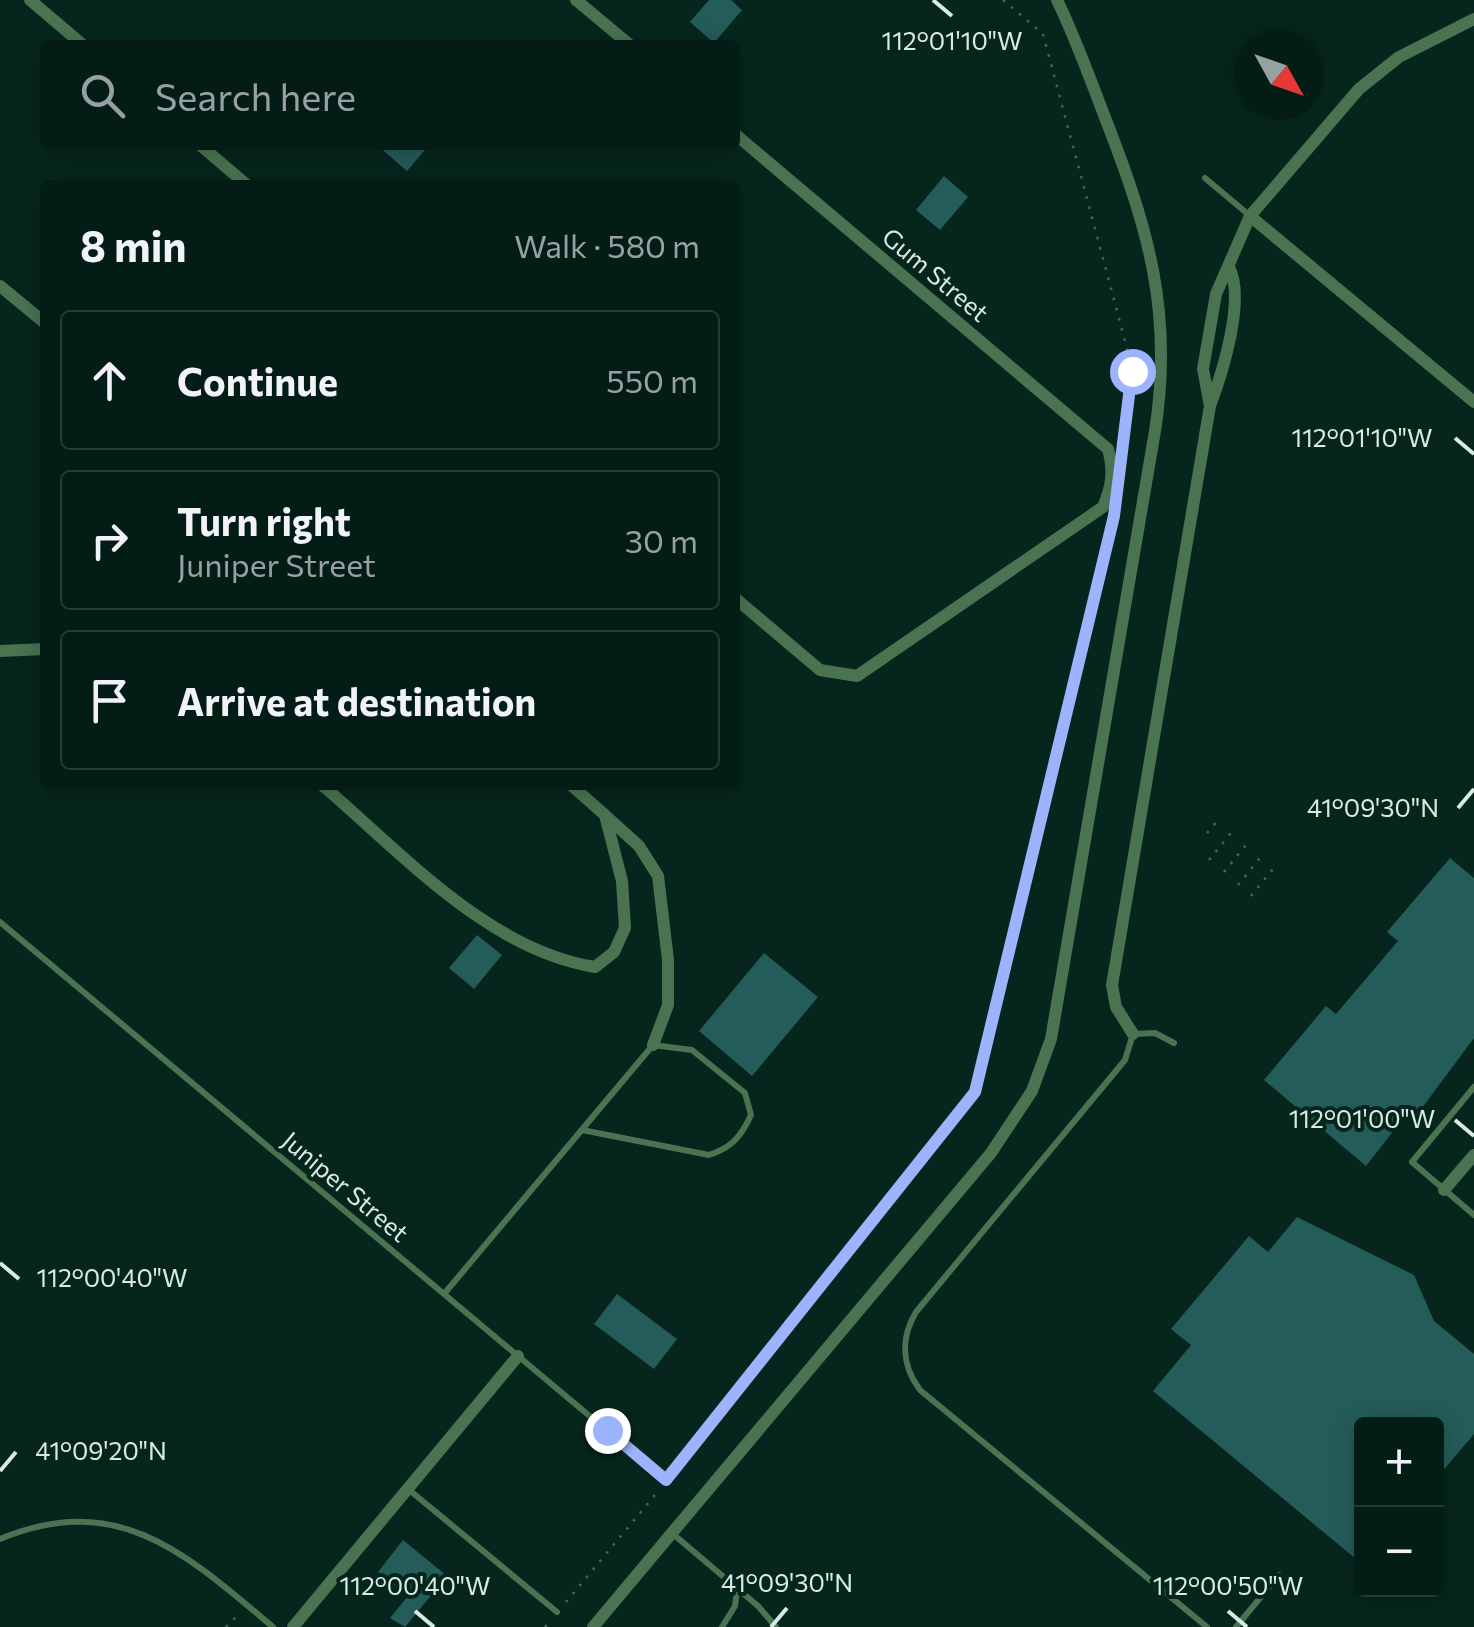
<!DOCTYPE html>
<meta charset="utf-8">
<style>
body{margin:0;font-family:Commissioner,sans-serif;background:#122923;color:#f1f3f6}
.controls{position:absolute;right:30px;bottom:30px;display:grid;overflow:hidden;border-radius:10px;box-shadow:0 5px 25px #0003}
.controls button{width:90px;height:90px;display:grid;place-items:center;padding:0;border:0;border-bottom:2px solid #253a35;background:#041c16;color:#f1f3f6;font:50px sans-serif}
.compass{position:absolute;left:1234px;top:30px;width:90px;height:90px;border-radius:50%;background:#041c16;box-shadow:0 5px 25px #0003;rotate:130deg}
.stop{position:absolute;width:30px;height:30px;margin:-22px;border:8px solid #9cb4fd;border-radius:50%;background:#fff}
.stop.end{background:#9cb4fd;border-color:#fff;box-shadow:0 2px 10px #0008}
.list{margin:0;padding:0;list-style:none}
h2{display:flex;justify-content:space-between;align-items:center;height:130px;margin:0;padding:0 40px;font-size:42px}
h2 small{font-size:32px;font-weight:400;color:#97a1a1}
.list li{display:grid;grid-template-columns:65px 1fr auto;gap:30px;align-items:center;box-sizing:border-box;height:140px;margin:0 20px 20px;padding:0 20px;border:2px solid #253a35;border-radius:10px}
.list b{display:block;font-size:38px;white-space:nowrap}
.list p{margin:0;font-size:32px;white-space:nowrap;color:#97a1a1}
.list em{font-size:32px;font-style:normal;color:#97a1a1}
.icon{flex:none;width:55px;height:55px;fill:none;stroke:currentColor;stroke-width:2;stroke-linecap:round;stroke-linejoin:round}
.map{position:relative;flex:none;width:1474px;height:1627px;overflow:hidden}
.search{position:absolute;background:#041c16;box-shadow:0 5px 25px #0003;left:40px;top:40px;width:700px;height:110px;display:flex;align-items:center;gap:25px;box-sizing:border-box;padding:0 35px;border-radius:10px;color:#97a1a1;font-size:38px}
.panel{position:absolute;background:#041c16;box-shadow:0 5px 25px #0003;left:40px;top:180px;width:700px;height:610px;border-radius:10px}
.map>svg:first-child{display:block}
.building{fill:#245c59}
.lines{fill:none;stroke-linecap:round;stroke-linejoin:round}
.path{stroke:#48635b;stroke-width:2.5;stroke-dasharray:2.5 8;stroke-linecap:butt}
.lane{stroke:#497351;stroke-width:6}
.street{stroke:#497351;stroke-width:12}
.route{stroke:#9cb4fd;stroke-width:12}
.ticks{fill:none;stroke:#d8eae3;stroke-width:4}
.labels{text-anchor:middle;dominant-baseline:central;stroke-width:8;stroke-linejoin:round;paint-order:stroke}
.street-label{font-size:25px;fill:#d8eae3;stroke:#06261d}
.ticks-label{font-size:25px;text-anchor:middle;fill:#d8eae3;stroke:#06261d;stroke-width:8;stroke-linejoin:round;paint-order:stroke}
</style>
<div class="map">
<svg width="1474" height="1627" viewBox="0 0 1474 1627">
<rect width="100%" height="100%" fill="#06261d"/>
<path class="building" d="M709,0h22l11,10 -28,33 -24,-21z
M377,145h52l-22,26z
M944,176l24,21 -28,33 -24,-20z
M1450,858l24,20v160l-61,82 -8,-4 -39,50 -102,-86 62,-74 10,8 62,-73 -11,-9z
M477,935l25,20 -28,34 -25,-21z
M764,953l54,44 -66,79 -53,-45z
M1297,1217l117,58 20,46 40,33v80l-38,45v-55h-74v140l-209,-173 38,-46 -20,-16 78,-93 19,16z
M617,1294l60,45 -23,30 -60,-45z
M403,1540l44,36 -42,51 -15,-9 18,-22 -30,-24z"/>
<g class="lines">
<path class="path" d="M1003,0l40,34 90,337 -10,77
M1207,833l13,-15
M1209,860l26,-32
M1224,872l26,-32
M1238,885l26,-32
M1251,896l26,-32
M674,1471l301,-380 139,-576
M566,1602l94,-113
M226,1627l13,-13
M545,1627l6,-8"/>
<path class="lane" d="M1205,178l44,37
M0,922l666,558
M1174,1043l-19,-10 -22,1 -8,26 -209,252c-16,27 -14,54 4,78l287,237
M1474,1087l-62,75 62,53
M444,1294l209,-249 39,5 53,43 6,22c-10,22 -20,33 -42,40l-127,-25
M408,1489l149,123
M673,1534l85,72 18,21
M0,1539c119,-49 186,15 273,88
M722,1627l13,-21 2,-16
M1236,1627l43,-52"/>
<path class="street" d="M30,0l53,45
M576,0l54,45
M735,134l373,315c6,22 4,37 -5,58l-246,169 -37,-6 -85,-72
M200,145l47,40
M1250,216l224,186
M0,286l45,37
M1210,406l-7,-37 13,-75 34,-78 109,-127 40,-32 75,-38
M0,651l45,-2
M322,785c80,68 166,165 273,182l19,-15 11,-24 -3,-47 -17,-66 -34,-30
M607,817l32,29 19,30 10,84v45l-15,40
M1133,1034l-17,-27 -4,-22 98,-579c12,-32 36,-107 19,-139
M1444,1190l30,-35
M293,1627l225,-271
M593,1627l398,-474 41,-62 19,-52 104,-608c19,-120 -8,-206 -51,-316 -15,-39 -29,-78 -47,-115"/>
</g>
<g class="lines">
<path class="route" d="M607,1430l59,50 309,-388 139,-576 18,-145"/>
</g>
<path class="ticks" d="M933,0l19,16M1455,438l19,16M1458,808l16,-19M1455,1120l19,16M0,1263l19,16M0,1471l16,-19M415,1611l19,16M1228,1611l19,16M771,1627l16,-19"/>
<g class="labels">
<g class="street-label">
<text transform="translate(936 274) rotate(40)">Gum Street</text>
<text transform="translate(346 1186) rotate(40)">Juniper Street</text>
</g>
</g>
<g class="ticks-label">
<text x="952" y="50">112°01'10"W</text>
<text x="1362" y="447">112°01'10"W</text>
<text x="1373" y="817">41°09'30"N</text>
<text x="1362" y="1128">112°01'00"W</text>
<text x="112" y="1287">112°00'40"W</text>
<text x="101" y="1460">41°09'20"N</text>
<text x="787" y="1592">41°09'30"N</text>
<text x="415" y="1595">112°00'40"W</text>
<text x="1228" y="1595">112°00'50"W</text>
</g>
</svg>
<div class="controls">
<button>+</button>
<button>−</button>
</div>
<svg class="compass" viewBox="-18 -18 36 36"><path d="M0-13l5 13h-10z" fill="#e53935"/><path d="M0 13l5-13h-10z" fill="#97a1a1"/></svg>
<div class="stop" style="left:1132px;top:371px"></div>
<div class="stop end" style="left:607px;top:1430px"></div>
<div class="search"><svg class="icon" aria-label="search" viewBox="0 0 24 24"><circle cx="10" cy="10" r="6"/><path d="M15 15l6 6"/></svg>Search here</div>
<section class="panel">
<h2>8 min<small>Walk · 580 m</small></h2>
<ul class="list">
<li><svg class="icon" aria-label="ahead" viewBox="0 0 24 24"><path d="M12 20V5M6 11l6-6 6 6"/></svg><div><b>Continue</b></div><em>550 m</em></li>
<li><svg class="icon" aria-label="right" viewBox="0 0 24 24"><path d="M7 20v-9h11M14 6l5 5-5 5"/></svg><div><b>Turn right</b><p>Juniper Street</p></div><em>30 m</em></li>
<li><svg class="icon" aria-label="arrive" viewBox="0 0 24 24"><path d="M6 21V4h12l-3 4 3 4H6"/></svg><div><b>Arrive at destination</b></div></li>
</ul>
</section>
</div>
